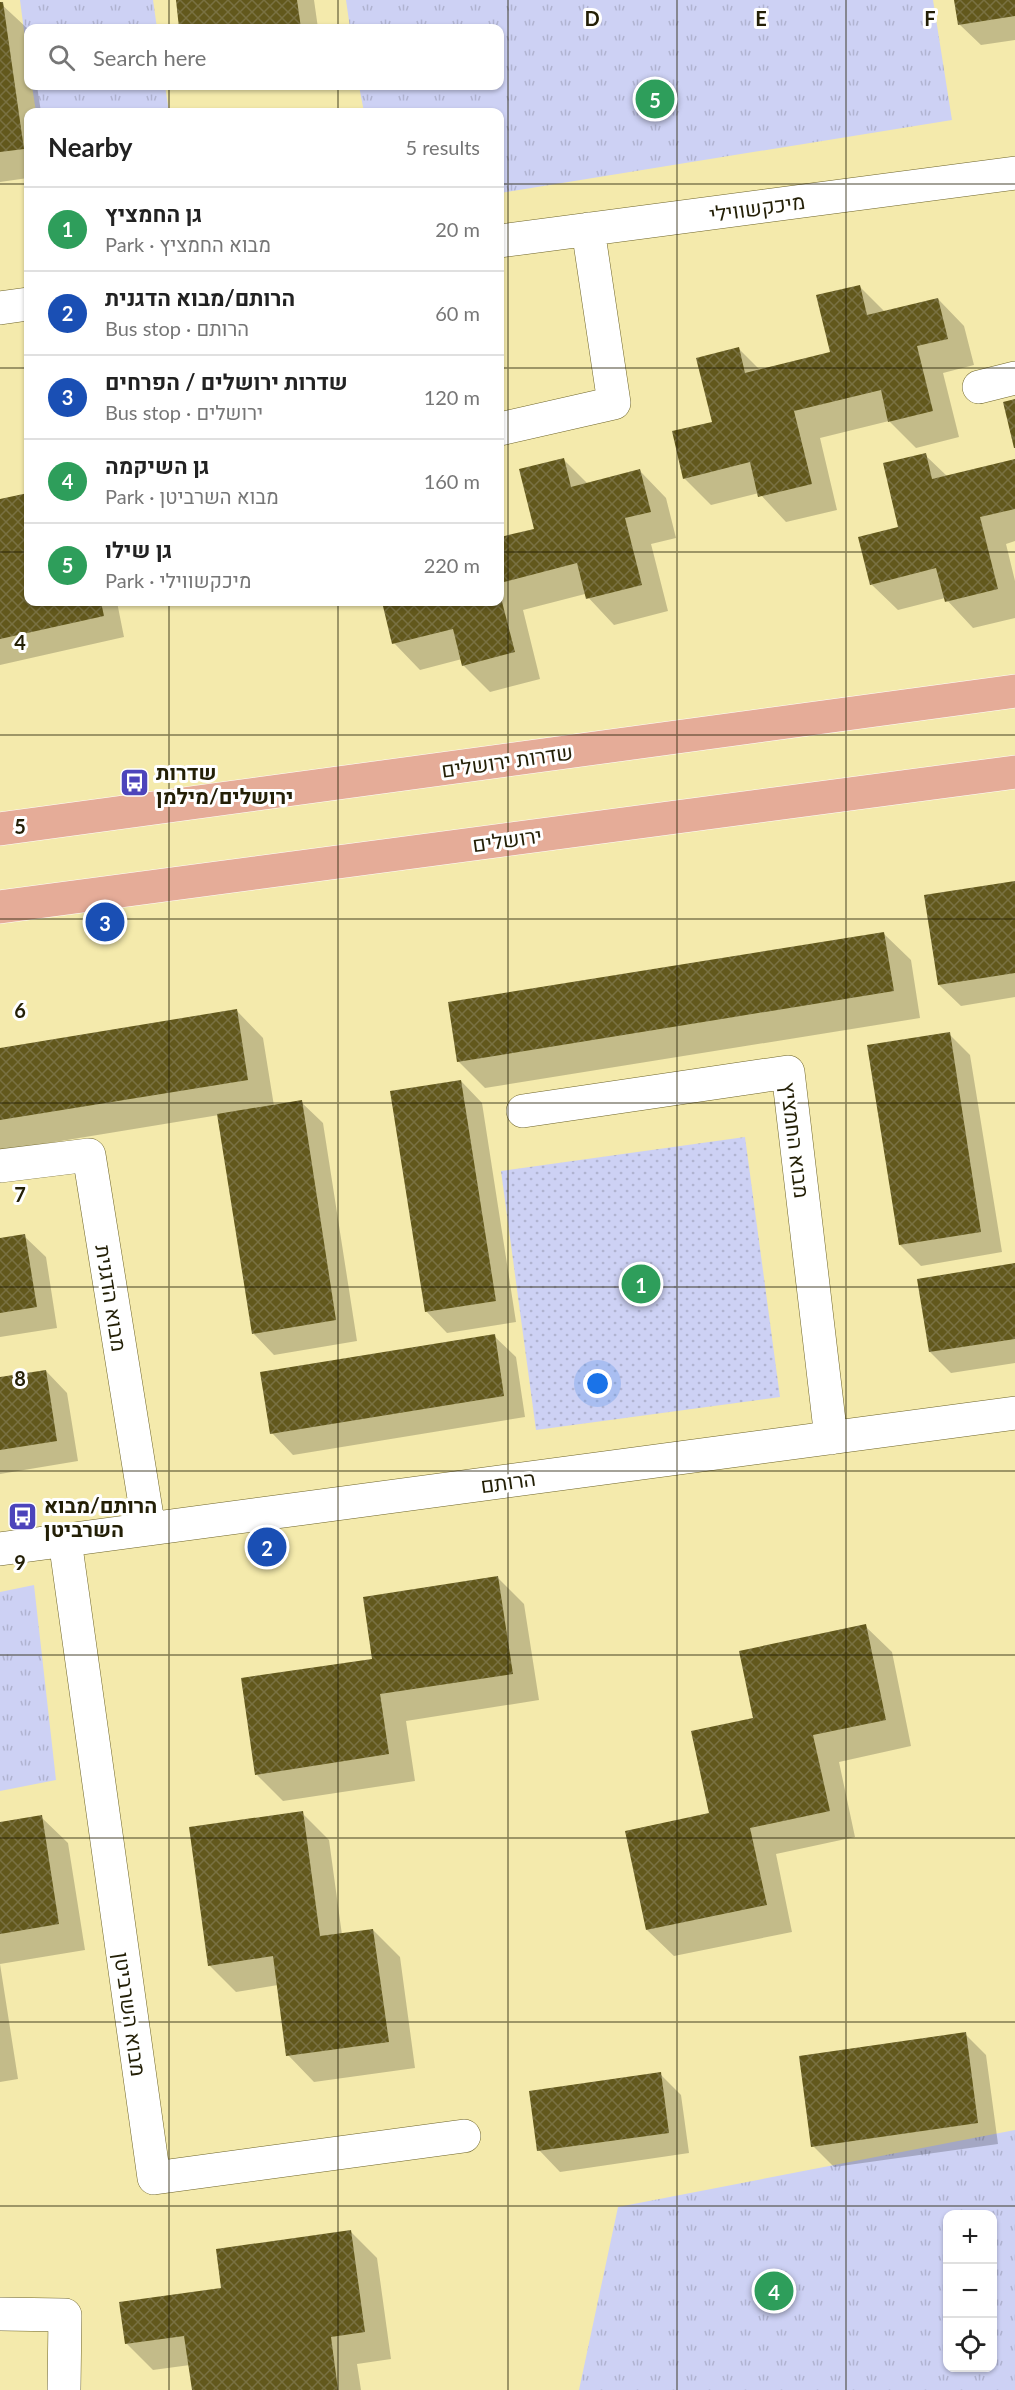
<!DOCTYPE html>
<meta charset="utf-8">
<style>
body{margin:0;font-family:Lato,Heebo,sans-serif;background:#f6f6f6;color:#222}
.controls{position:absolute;right:18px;bottom:18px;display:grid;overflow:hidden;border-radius:12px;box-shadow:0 2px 4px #0004}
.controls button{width:54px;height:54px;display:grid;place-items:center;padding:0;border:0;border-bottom:2px solid #e0e0e0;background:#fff;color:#222;font:30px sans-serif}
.you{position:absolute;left:598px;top:1384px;width:21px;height:21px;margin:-15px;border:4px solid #fff;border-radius:50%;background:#1a73e8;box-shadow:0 0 0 9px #1a73e833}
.badge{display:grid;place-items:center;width:39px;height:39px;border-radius:50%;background:#4c44bb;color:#fff;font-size:20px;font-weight:700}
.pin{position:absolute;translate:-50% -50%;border:3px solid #fff;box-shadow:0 2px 6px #0006}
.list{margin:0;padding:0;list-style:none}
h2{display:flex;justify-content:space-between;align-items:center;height:78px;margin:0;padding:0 24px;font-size:26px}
h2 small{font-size:20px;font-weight:400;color:#767676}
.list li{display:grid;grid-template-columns:39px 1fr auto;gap:18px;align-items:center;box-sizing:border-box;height:84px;padding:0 24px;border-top:2px solid #e0e0e0}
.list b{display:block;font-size:22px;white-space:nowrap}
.list p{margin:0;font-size:20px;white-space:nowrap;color:#767676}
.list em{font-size:20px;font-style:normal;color:#767676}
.icon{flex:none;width:33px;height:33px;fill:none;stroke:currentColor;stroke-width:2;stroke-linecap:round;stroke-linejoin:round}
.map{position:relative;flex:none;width:1015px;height:2390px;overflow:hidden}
.search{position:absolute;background:#fff;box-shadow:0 2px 4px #0004;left:24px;top:24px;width:480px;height:66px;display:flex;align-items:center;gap:15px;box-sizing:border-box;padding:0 21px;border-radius:12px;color:#767676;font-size:22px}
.panel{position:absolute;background:#fff;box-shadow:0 2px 4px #0004;left:24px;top:108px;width:480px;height:498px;border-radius:12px}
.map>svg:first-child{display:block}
.grass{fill:url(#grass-dots)}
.park{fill:url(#park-tufts);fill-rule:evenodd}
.shadow{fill:#0003}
.building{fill:url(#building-cross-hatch)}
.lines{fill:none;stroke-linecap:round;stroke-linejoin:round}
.minor-casing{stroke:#6e6429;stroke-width:34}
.major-casing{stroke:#fff;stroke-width:34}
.minor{stroke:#fff;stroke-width:33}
.major{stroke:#e5ac98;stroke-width:33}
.grid{fill:none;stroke:#231f06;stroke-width:1.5;stroke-opacity:0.55}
.labels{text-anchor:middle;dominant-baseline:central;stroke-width:6;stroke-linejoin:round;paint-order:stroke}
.street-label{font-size:21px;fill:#231f06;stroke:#fff}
.poi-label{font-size:21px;font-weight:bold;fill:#231f06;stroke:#fff;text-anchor:start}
.grid-label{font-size:20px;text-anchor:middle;font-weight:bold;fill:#231f06;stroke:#fff;stroke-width:6;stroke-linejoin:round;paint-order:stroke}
</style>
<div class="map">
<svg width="1015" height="2390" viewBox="0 0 1015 2390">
<defs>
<pattern id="grass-dots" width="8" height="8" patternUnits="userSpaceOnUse" patternTransform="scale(1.5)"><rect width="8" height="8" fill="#cdd1f4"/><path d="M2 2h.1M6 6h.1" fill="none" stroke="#b0b3d0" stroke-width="1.8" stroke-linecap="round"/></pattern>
<pattern id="park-tufts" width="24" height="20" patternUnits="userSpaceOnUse" patternTransform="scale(1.5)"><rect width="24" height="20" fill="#cdd1f4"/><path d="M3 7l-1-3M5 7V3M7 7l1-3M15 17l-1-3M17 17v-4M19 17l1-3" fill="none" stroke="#b0b3d0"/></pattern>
<pattern id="building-cross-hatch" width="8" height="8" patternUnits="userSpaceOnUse" patternTransform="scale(1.5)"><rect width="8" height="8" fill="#62581c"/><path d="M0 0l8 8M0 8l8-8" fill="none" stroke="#797142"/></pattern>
</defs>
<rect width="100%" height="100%" fill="#f4eaac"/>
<path class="grass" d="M745,1137l35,260 -244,33 -35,-259z"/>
<path class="park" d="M20,0h133l4,28h-129v34z
M346,0h587l19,120 -452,73v-81h-136l-5,-26h141v-58h-150z
M32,86h133l4,26h-133z
M34,1585l22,195 -56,11v-199z
M1015,2130v260h-436l39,-183zM948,2214h44v154h-44z"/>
<path class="shadow" d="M177,0h137l4,28h-137z
M956,0h59v40l-34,5 -22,-21z
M0,3l28,26v57h9l4,26h-13v66l-28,4z
M859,286l26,26 53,-13 26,27 10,39 -31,8 16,64 -43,11 -27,-27 -69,17 17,72 -51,12 -27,-29 -48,12 -27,-27 30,-55 25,-74 22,22 71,-18z
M925,455l23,22 67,-17v81l-9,3 9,37v37l-42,10 -28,-30 -47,12 -27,-26 29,-56z
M564,460l24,24 52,-13 26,27 10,40 -25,6 17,67 -54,14 -29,-31 -62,16 17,69 -50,13 -27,-27 -1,-6 -42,11 -26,-27 -11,-41h117v-63l36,-9z
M28,495v107h89l7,35 -124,28v-164z
M1015,882v115l-54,9 -22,-21z
M884,934l27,26 9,58 -435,70 -27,-27z
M237,1011l26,27 11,68 27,-4 22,21 34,218 -83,14 -21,-22 -34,-218 -219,36v-102z
M949,1034l21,21 32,197 -81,14 -21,-21z
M461,1081l21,22 34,219 -69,11 -21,-22z
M24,1236l22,21 11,71 -57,9v-97z
M1015,1265v98l-64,10 -21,-21z
M494,1336l22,21 9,60 -232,38 -21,-22z
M46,1371l21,22 11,68 -78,13v-95z
M497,1577l27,27 15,96 -133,21 9,60 -132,20 -26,-26 117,-115z
M865,1626l27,26 19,94 -72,16 16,75 -79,17 16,78 -118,24 -27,-26 63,-116 45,-95z
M302,1813l27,27 13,95 31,-5 27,27 15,111 -101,14 -26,-27 -10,-70 -42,7 -27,-27z
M41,1817l27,26 17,107 -85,14 18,115 -18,3v-259z
M965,2034l21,21 12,89 -164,23 -21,-21z
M660,2074l21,21 8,58 -129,19 -21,-22z
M351,2232l26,26 14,101 -34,5 4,26h-168l-3,-25 -37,5 -27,-27 97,-53z"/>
<path class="building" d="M176,0h121l4,28h-122z
M954,0h61v16l-57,9z
M0,2h3l21,147 -24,3z
M860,285l7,30 71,-17 10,41 -31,7 16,65 -45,11 -7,-32 -87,21 18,73 -54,13 -8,-35 -67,17 -11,-48 40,-9 -16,-64 43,-11 6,26 85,-21 -14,-57z
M1015,399v49h-1l-11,-46z
M926,453l6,26 83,-20v50l-35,8 18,72 -53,13 -9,-34 -66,17 -12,-48 40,-10 -15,-64z
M564,458l7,29 69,-18 11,43 -26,6 17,67 -56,14 -9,-36 -77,20v-46l34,-8 -15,-60z
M28,493v109h73l3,14 -104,23v-140z
M500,594l15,58 -53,14 -9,-37 -61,15 -10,-42h118z
M1015,881v92l-77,12 -14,-90z
M884,932l10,59 -437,71 -9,-60z
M237,1009l11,71 -248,40v-72z
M950,1032l31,200 -82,13 -32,-200z
M461,1080l35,221 -71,11 -35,-221z
M302,1100l34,220 -84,14 -35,-220z
M25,1234l12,73 -37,6v-75z
M1015,1263v76l-86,13 -12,-73z
M495,1334l9,62 -234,38 -10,-62z
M46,1370l11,71 -57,9v-73z
M498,1576l15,98 -133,20 9,60 -134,21 -14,-97 131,-19 -9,-62z
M866,1624l20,96 -73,15 17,76 -80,17 17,77 -121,25 -21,-99 84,-18 -18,-82 62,-13 -14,-67z
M303,1811l17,125 53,-7 16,113 -103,14 -13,-100 -65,10 -19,-139z
M42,1815l17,109 -59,10v-112z
M966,2032l12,91 -167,24 -12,-91z
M661,2072l8,61 -132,18 -8,-60z
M351,2230l14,102 -34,5 7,53h-146l-8,-54 -59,8 -6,-42 102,-14 -5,-39z"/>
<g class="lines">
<defs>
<path id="minor" d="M500,241l515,-68
M0,308l28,-4
M979,387l36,-9
M500,429l114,-26 -26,-174
M523,1111l265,-39 43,366
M0,1166l89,-11 60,374
M65,1540l89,638 310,-42
M0,1549l1015,-136
M0,2314l65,1 -1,75"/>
<path id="major" d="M0,829l1015,-138
M0,907l1015,-135"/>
</defs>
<use href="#minor" class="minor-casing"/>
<use href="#major" class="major-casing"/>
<use href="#minor" class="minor"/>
<use href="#major" class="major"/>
</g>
<path class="grid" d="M169,0v28M338,0v28M508,0v2390M677,0v2390M846,0v2390M169,86v26M338,86v26M0,184h28M500,184h515M0,368h28M500,368h515M0,552h28M500,552h515M169,602v1788M338,602v1788M0,735h1015M0,919h1015M0,1103h1015M0,1287h1015M0,1471h1015M0,1655h1015M0,1838h1015M0,2022h1015M0,2206h1015"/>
<defs>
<symbol id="bus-square" viewBox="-11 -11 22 22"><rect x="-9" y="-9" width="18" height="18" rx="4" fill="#4c44bb" stroke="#fff"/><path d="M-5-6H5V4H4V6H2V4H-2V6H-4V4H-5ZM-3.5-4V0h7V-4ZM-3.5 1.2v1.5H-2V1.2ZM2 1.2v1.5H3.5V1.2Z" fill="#fff"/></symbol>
</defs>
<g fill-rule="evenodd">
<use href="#bus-square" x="118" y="766" width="33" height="33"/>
<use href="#bus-square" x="6" y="1500" width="33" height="33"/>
</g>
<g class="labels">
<g class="street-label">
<text transform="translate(757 207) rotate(-8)">מיכקשווילי</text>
<text transform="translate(507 760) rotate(-8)">שדרות ירושלים</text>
<text transform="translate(507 839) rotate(-8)">ירושלים</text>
<text transform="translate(796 1140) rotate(83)">מבוא החמציץ</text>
<text transform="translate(112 1298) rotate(81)">מבוא הדגנית</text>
<text transform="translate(508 1481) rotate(-8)">הרותם</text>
<text transform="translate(131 2014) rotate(82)">מבוא השרביטן</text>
</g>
<g class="poi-label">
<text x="156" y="771">שדרות<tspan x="156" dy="24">ירושלים/מילמן</tspan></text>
<text x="44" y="1504">הרותם/מבוא<tspan x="44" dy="24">השרביטן</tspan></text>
</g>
</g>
<g class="grid-label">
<text x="592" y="26">D</text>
<text x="761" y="26">E</text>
<text x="930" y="26">F</text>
<text x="20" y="650">4</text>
<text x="20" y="834">5</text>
<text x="20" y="1018">6</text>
<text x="20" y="1202">7</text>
<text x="20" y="1386">8</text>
<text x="20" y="1570">9</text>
</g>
</svg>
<div class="controls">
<button>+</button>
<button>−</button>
<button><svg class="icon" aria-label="locate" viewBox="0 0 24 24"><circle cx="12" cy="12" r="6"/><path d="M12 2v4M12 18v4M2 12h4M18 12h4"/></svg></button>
</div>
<div class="you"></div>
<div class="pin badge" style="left:641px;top:1284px;background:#2e9e5b">1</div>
<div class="pin badge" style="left:267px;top:1547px;background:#1a4fb4">2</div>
<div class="pin badge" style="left:105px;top:922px;background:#1a4fb4">3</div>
<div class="pin badge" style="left:774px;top:2291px;background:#2e9e5b">4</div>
<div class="pin badge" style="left:655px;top:99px;background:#2e9e5b">5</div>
<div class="search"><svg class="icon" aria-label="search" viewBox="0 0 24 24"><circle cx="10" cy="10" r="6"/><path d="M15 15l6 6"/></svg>Search here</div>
<section class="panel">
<h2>Nearby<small>5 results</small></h2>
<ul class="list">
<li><span class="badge" style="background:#2e9e5b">1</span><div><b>גן החמציץ</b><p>Park · מבוא החמציץ</p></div><em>20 m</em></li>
<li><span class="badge" style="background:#1a4fb4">2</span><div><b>הרותם/מבוא הדגנית</b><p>Bus stop · הרותם</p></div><em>60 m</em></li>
<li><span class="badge" style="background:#1a4fb4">3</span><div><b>שדרות ירושלים / הפרחים</b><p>Bus stop · ירושלים</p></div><em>120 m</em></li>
<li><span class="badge" style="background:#2e9e5b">4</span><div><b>גן השיקמה</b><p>Park · מבוא השרביטן</p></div><em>160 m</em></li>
<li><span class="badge" style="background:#2e9e5b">5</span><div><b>גן שילו</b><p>Park · מיכקשווילי</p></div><em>220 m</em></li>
</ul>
</section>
</div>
